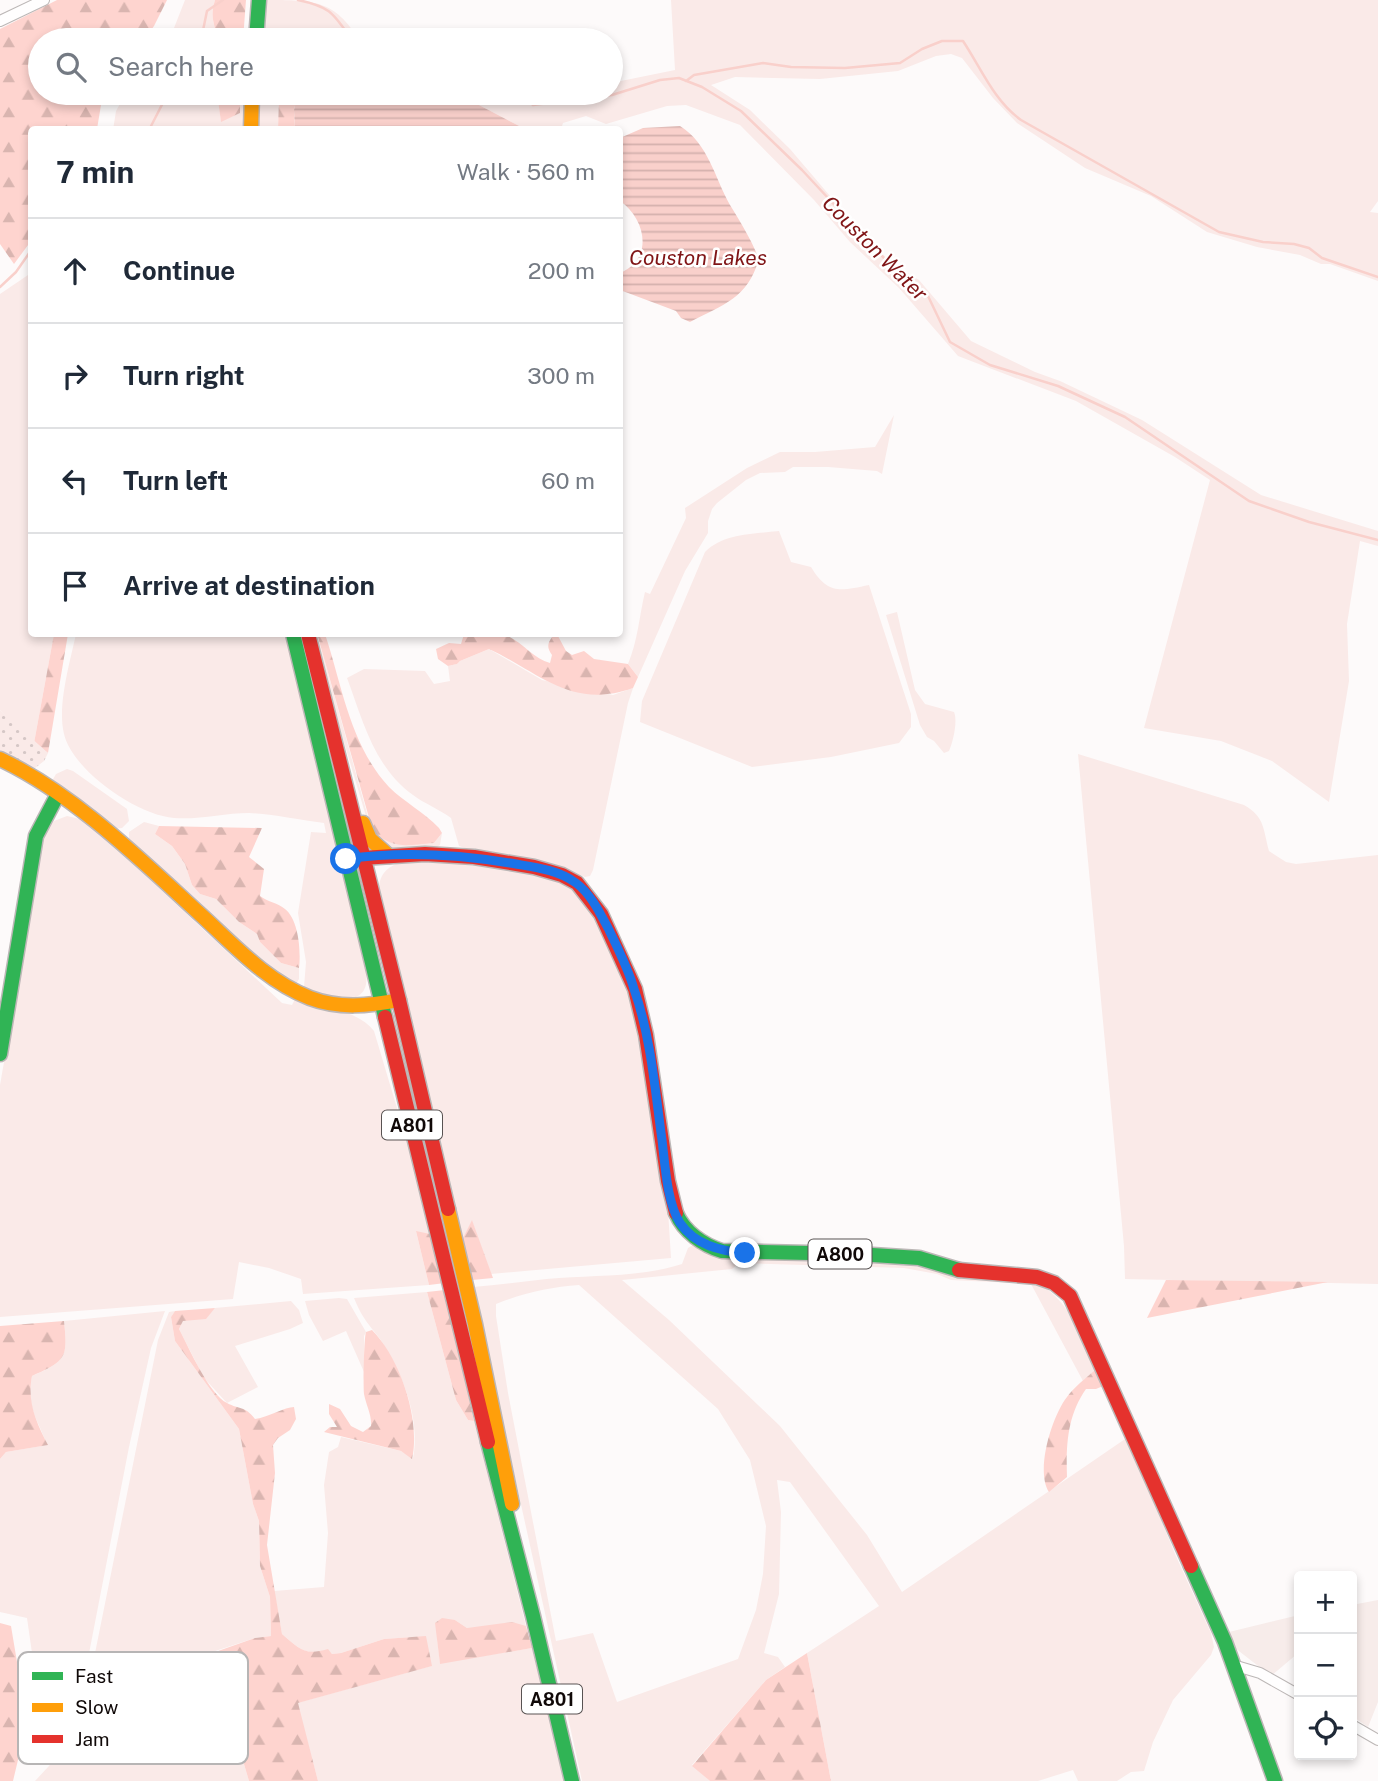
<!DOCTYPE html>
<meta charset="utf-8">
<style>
body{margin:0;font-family:"Public Sans",sans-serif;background:#f6f6f7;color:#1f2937}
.controls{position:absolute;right:21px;bottom:21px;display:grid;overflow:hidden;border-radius:7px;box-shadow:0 4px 10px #0003}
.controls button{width:63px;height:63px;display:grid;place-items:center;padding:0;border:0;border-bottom:2px solid #e0e1e3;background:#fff;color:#1f2937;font:35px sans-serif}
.stop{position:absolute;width:21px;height:21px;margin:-16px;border:5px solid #1a73e8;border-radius:50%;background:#fff}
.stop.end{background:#1a73e8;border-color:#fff;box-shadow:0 2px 7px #0008}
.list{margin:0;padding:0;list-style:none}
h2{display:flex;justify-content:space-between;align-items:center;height:91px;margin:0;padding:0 28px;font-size:30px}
h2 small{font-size:23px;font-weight:400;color:#747a83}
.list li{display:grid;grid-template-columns:46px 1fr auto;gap:21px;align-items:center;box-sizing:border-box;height:105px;padding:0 28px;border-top:2px solid #e0e1e3}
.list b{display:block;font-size:26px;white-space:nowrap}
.list em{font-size:23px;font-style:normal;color:#747a83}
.icon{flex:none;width:38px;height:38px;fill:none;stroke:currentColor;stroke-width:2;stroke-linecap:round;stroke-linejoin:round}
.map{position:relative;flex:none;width:1378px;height:1781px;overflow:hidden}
.search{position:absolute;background:#fff;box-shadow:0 4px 10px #0003;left:28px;top:28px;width:595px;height:77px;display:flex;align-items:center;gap:18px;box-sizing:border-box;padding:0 24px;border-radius:38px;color:#747a83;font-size:26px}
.panel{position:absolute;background:#fff;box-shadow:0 4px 10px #0003;left:28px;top:126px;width:595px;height:511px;border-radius:7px}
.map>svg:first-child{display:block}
.built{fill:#f7ecea}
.grass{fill:#faeae8;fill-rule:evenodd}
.forest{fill:url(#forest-firs)}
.garden{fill:url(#garden-dots)}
.water{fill:url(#water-rules)}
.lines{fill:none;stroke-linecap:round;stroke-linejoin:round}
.stream{stroke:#f9d0cb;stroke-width:2.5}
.street-casing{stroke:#bcb7b6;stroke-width:12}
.fast-casing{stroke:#bcb7b6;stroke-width:17}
.slow-casing{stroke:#bcb7b6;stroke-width:17}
.jam-casing{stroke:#bcb7b6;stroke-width:17}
.street{stroke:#fffefe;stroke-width:10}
.fast{stroke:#30b455;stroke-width:14}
.slow{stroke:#ff9f0a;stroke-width:14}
.jam{stroke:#e5322d;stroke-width:14}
.route{stroke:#1a73e8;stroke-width:9}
.labels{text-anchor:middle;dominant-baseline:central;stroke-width:5;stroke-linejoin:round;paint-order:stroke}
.shield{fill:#fff;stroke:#585352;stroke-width:2}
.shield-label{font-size:18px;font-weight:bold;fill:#100908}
.water-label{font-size:21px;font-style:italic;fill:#801517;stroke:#fff}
.key{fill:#fff;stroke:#b7b5b5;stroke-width:2}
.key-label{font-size:19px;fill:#100908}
</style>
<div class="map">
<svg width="1378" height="1781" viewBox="0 0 1378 1781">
<defs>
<pattern id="forest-firs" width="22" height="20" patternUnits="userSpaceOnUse" patternTransform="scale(1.75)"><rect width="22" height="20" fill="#fed4cf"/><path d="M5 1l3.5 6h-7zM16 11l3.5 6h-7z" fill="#d9b5b0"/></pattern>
<pattern id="garden-dots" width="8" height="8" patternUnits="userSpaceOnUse" patternTransform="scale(1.75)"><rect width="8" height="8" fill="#faeae8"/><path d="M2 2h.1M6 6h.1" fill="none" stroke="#d5c7c6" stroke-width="1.8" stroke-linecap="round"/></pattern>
<pattern id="water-rules" width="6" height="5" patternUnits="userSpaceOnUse" patternTransform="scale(1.75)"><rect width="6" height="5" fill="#f9d0cb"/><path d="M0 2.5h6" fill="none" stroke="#d4b1ad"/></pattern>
</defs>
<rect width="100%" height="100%" fill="#fdfafa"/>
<path class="built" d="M1378,1600v102l-10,25 -16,-11v-111z
M1299,1615v42l-2,-3 -26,22 -36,-28 -6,-16z"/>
<path class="grass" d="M185,0h30c-6,20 1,22 1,40h-52l10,-12z
M265,0c49,0 70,0 94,40h-98z
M671,0h707v201l-8,11 8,1v68l-48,-17h-9l-21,-9 -43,-8 -50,-15 -56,-36 -66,-28 -68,-45 -24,-25 -31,-40 -11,-4 -15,2 -38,15 -78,8 -85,-2 -24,8 39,25 40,39 52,61 49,53 28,17 52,61 64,31 25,9 82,39 119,75 117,36v15l-18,-5 -13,83 2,57 -20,121 -57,-41 -51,-20 -77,-13 66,-248 -35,-23 -99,-56 -118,-45 -59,-68 -49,-46 -36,-42 -74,-75 -54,-20 -19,1 -61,18 -20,-8 -23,7 -2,6h-36l-46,-24 -16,-12h73l12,3 17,-3h46v-10l64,-13z
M126,93h91l4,28 19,-8v-20h5l-2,36 -130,1 3,-19z
M258,93h21l-1,36 -21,1z
M31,273l1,361h22l-20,109 -34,-33v-416z
M894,415l-12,59 -5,-3 -49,-4h-35l-8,5 -25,1 -14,7 -29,23 -5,6 -4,12v12l-23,38 -47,106 -10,-13c10,-24 11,-47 17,-72l5,2 36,-76 -1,-10 62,-40 33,-16h35l60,-5z
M779,531l12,31 20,5c17,28 29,24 58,18l42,129v13l-12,16 -68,14 -79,10 -112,-45 2,-21 63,-149c19,-19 49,-18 74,-21z
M897,612l18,78 10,14 29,8c4,9 -1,30 -5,39l-5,2 -10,-12 -7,-4 -7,-12 -34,-110z
M76,634h212l78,338c6,42 -42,23 -62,15l2,-25 -8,-49 13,-81 15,1 -2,-10c-25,-3 -50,-9 -75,-10 -25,0 -50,7 -75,5 -37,-3 -101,-47 -110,-84 -7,-28 6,-72 12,-100z
M315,634h5l-2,3 50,180 66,26 8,-10 -2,12 -5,3h-46l-18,-15 -45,-151z
M489,649l53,31 71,15 20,-7 -5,15 -35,167 -3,6 -5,1 -31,-13 -72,-10 -23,-8 -8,-28c-12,-9 -26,-14 -38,-23 -39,-28 -50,-74 -66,-117l17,-9 61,2 9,13 16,-3 -2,-15 9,-2 3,-3z
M1078,754l166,51c21,12 19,24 25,46l17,11 10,2 82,-9v429l-253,-5 -1,-33z
M67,769l6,2 54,38 2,12 -7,7 -8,1 -60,-44 -2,-4 4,-7z
M67,816l13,3 16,10 186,174 10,2 4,-8c25,12 60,11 78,34l43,144 19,74 -20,-18 13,54 -126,9 -2,-15 -32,-11 -30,-6 -6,37 -233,18v-232l44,-251 10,-13z
M144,822l15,4 -4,8 17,12 13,18 7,21 8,9 16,5 23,23 18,12 3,8 21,21 18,5v11l-3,5 -31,-19 -136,-124v-9z
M445,859l69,9 50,14 16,13 12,16 40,88 10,42 26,169 3,48 -180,16 -19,-53 -10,19 -83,-351c1,-33 41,-29 66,-30z
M390,1013l7,4 75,316 -4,1z
M693,1245l7,4 97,10 112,3 130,22c32,18 42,53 56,86l-12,11 -52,-97 -80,-4 -14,-6 -33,-6 -165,-5 -7,6 -110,11 47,40 111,106 87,109 35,57 226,-155 47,117 36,79 3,14 -3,8 -38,45 -20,42 -9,29 -13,1 -14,9h-39l-5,-11 -35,11h-207l-24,-128 72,-47 -89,-124 -13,-2 4,32 -2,82 -15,59 14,4 7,10 -19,13 -74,85 18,16h-128l-109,-494c29,-2 58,-7 86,-9 41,-3 83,-1 123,-14l6,-16zM579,1285l139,124 32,51 16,66 -3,48 -7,36 -18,49 -121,43 -24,-69 -37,8 -48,-248 -12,-77v-12c27,-11 55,-17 83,-19z
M427,1292l29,108 12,20 6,1 52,205 -59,2 -12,-8 -18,18 3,25 92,-15 32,133h-246l-21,-78 134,-37 -19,-29 -28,2 -43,14 -9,1 -4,-4c-24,6 -28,-1 -46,-16l-8,-43 50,-4 4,-54 -4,-48 5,-33 9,-5 3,-10 60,14 12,7c8,-39 -11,-87 -33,-119 -12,-16 -18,-21 -26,-41z
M339,1298l8,1 19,33 -2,4v36l-18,-41 -23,10 -14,-26 -4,-14z
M291,1301l8,9 4,13 -13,6 -55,17 23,41 -31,16 -23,-25 -25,-49 4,-8 26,-7 6,-6z
M165,1311l-14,37 -22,99 -43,222 -51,5 -8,-56 -27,-6v-153l6,-7 41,-7c-10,-28 -21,-37 -15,-69 34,-15 36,-19 32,-55z
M175,1311l-4,6 4,24 64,88 14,75 6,17 1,45 10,31 1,39 -16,2 -168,55 71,-353 11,-28z
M206,1666l25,40v31l10,17 8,27h-214l40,-43 8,-17 87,-15 29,-1 5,-8z"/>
<path class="forest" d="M57,0h110l-13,26 -10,14h-104v53h66l-4,6 -5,30 -65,1 -1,111 -17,23 -14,-20v-215z
M215,0h31l-3,40h-27c0,-18 -7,-20 -1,-40z
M217,93h23v20l-19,9z
M279,93h19l-4,17 1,19 -17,1z
M54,634h14l-20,119 -14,-10z
M320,634h5c17,51 25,111 64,153 15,15 35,25 50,41l3,5 -8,10c-28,2 -38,7 -61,-11l-55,-195z
M464,634c12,-1 28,-3 39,0 18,6 30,25 47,29l2,-8c-5,-7 -5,-11 0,-18l6,-1 8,15 6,4 12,-4 10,8 34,5 10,13 -5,11c-62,22 -93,-15 -144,-39l-29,12 -3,3 -9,2 -10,-7 -2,-10 13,-6 12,1z
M159,826l103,2 -13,29 15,12 -4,27c8,6 18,7 25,13 14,11 16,43 14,59l-18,-5 -21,-21 -3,-8 -18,-12 -23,-23 -16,-5 -8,-9 -7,-21 -13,-18 -17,-12z
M472,1220l21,58 -21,2 -10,-40z
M416,1231l14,3 15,49 -16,2z
M1166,1280l162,2 -181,36z
M445,1290l29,131 -6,-1 -12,-20 -29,-108z
M215,1308l-9,11 -23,2 -4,8c10,19 30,65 48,74 13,7 17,2 28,16 14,-2 30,-12 39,-12l2,12 -6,11 -12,8 -5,7 2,28 -8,72 15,89c18,15 22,22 46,15l4,5 9,-1 43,-14 42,-3 6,30 -134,37 20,78h-69l-8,-27 -10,-17v-31l-24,-40 -3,31 -5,8 -29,1 -87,15 4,-28 16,-12 98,-24 54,-19 16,-2 -1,-39 -10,-31 -1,-45 -6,-17 -14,-75 -64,-88 -4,-24 4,-6z
M64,1321c4,37 2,40 -32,55 -5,26 4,46 16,69l-42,7 -6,7v-133z
M372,1330c28,28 49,90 40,129l-11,-8 -77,-19 6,-5h7l-8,-13v-10l11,5 11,17 12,6 8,-6c1,-11 -5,-21 -7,-32 -1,-8 0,-56 2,-62z
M1095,1370l8,16 -7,3h-10c-19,27 -20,57 -19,88l-18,15c-14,-21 3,-76 18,-95 7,-10 19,-19 28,-27z
M442,1618l13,2 12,8 45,-6 14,4 6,22 -92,16 -5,-41z
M0,1623l11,3 16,96 -14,59h-13z
M807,1653l24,128h-121l-18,-15 74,-86z"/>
<path class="garden" d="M0,710l48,43 -4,8 -9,7 -10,-1 -25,-12z"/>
<path class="water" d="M298,93h68l8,4 33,-4h56l16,12 46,24h-230l-1,-19z
M680,126c28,17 35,52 50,79 11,18 21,34 29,54 -12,40 -35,45 -69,63l-9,-4 -5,-7 -56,-21v-17c34,-14 26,-54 0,-72v-63l23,-10z"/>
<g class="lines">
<path class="stream" d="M298,0c33,7 35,13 54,40
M201,40l6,-29 16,-11
M686,81l8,-6 69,-12 28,4 54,1 55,-5 22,-14 20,-8h21c18,27 31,60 58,79l198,112 44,10 31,2 15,4 13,10 56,19
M519,93l14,12 79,-10 48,-15 19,-2 23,9 39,24 61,59 107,115 19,11 22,46 40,23 68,21 67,31 124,84 60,21 69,18
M149,130l19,-37h6
M0,287l16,-15 16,-23"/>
<defs>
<path id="street" d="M0,21l44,-21
M1233,1665l27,8 39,22
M1352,1725l26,15"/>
<path id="fast" d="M256,40l3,-40
M293,634l92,383
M0,1054l36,-218 22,-42
M676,1213c8,19 27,32 46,38l135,3 62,4 40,12
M488,1442l45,174 39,165
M1191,1566l34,76 50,139"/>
<path id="slow" d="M251,130l1,-37
M0,759c74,35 141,101 201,156 33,30 65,66 109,83 29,11 59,8 89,2
M363,823l7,16 19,17
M448,1209l27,115 37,180"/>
<path id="jam" d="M308,634l91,366 49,209
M346,859l79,-5 49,3 60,10 28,8 15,8 24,31 34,75 11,46 22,146 8,32
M385,1017l103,425
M959,1270l78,7 17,6 16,13 121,270"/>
</defs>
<use href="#street" class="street-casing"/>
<use href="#fast" class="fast-casing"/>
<use href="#slow" class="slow-casing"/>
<use href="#jam" class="jam-casing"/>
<use href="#street" class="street"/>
<use href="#fast" class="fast"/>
<use href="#slow" class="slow"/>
<use href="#jam" class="jam"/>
</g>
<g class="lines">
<path class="route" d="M346,859c55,-8 109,-5 164,4 22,4 47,6 66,20 15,11 24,30 33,47 9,19 19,38 25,59 17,48 21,101 28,151 3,24 5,63 18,83 15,22 40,28 65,30"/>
</g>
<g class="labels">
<g class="shield">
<rect x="382" y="1110.5" width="60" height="29" rx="5"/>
<rect x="808.5" y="1239.5" width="63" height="29" rx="5"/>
<rect x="522" y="1684.5" width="60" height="29" rx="5"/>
</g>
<g class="shield-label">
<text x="412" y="1125">A801</text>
<text x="840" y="1254">A800</text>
<text x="552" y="1699">A801</text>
</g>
<g class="water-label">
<text transform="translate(875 248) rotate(45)">Couston Water</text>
<text x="698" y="257">Couston Lakes</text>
</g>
</g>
<rect x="18" y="1652" width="230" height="112" rx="10" class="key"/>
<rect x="32" y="1672" width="31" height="8" fill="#30b455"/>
<rect x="32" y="1703" width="31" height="9" fill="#ff9f0a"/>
<rect x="32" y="1735" width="31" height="8" fill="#e5322d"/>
<g class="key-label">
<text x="75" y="1683">Fast</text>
<text x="75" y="1714">Slow</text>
<text x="75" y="1746">Jam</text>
</g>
</svg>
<div class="controls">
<button>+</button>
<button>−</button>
<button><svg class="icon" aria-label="locate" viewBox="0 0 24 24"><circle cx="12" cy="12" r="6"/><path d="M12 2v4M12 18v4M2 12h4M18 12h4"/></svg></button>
</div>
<div class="stop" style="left:346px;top:859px"></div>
<div class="stop end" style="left:745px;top:1253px"></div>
<div class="search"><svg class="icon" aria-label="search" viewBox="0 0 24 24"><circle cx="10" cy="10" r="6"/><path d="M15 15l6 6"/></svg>Search here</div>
<section class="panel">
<h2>7 min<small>Walk · 560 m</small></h2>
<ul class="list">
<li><svg class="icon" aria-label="ahead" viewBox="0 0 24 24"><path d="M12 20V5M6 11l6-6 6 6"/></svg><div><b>Continue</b></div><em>200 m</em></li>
<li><svg class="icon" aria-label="right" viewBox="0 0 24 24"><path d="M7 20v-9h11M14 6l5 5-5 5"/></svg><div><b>Turn right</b></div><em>300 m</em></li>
<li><svg class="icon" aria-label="left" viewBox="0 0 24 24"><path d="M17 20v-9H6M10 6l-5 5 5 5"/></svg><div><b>Turn left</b></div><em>60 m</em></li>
<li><svg class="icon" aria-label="arrive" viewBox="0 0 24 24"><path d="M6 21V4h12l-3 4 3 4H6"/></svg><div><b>Arrive at destination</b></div></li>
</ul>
</section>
</div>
